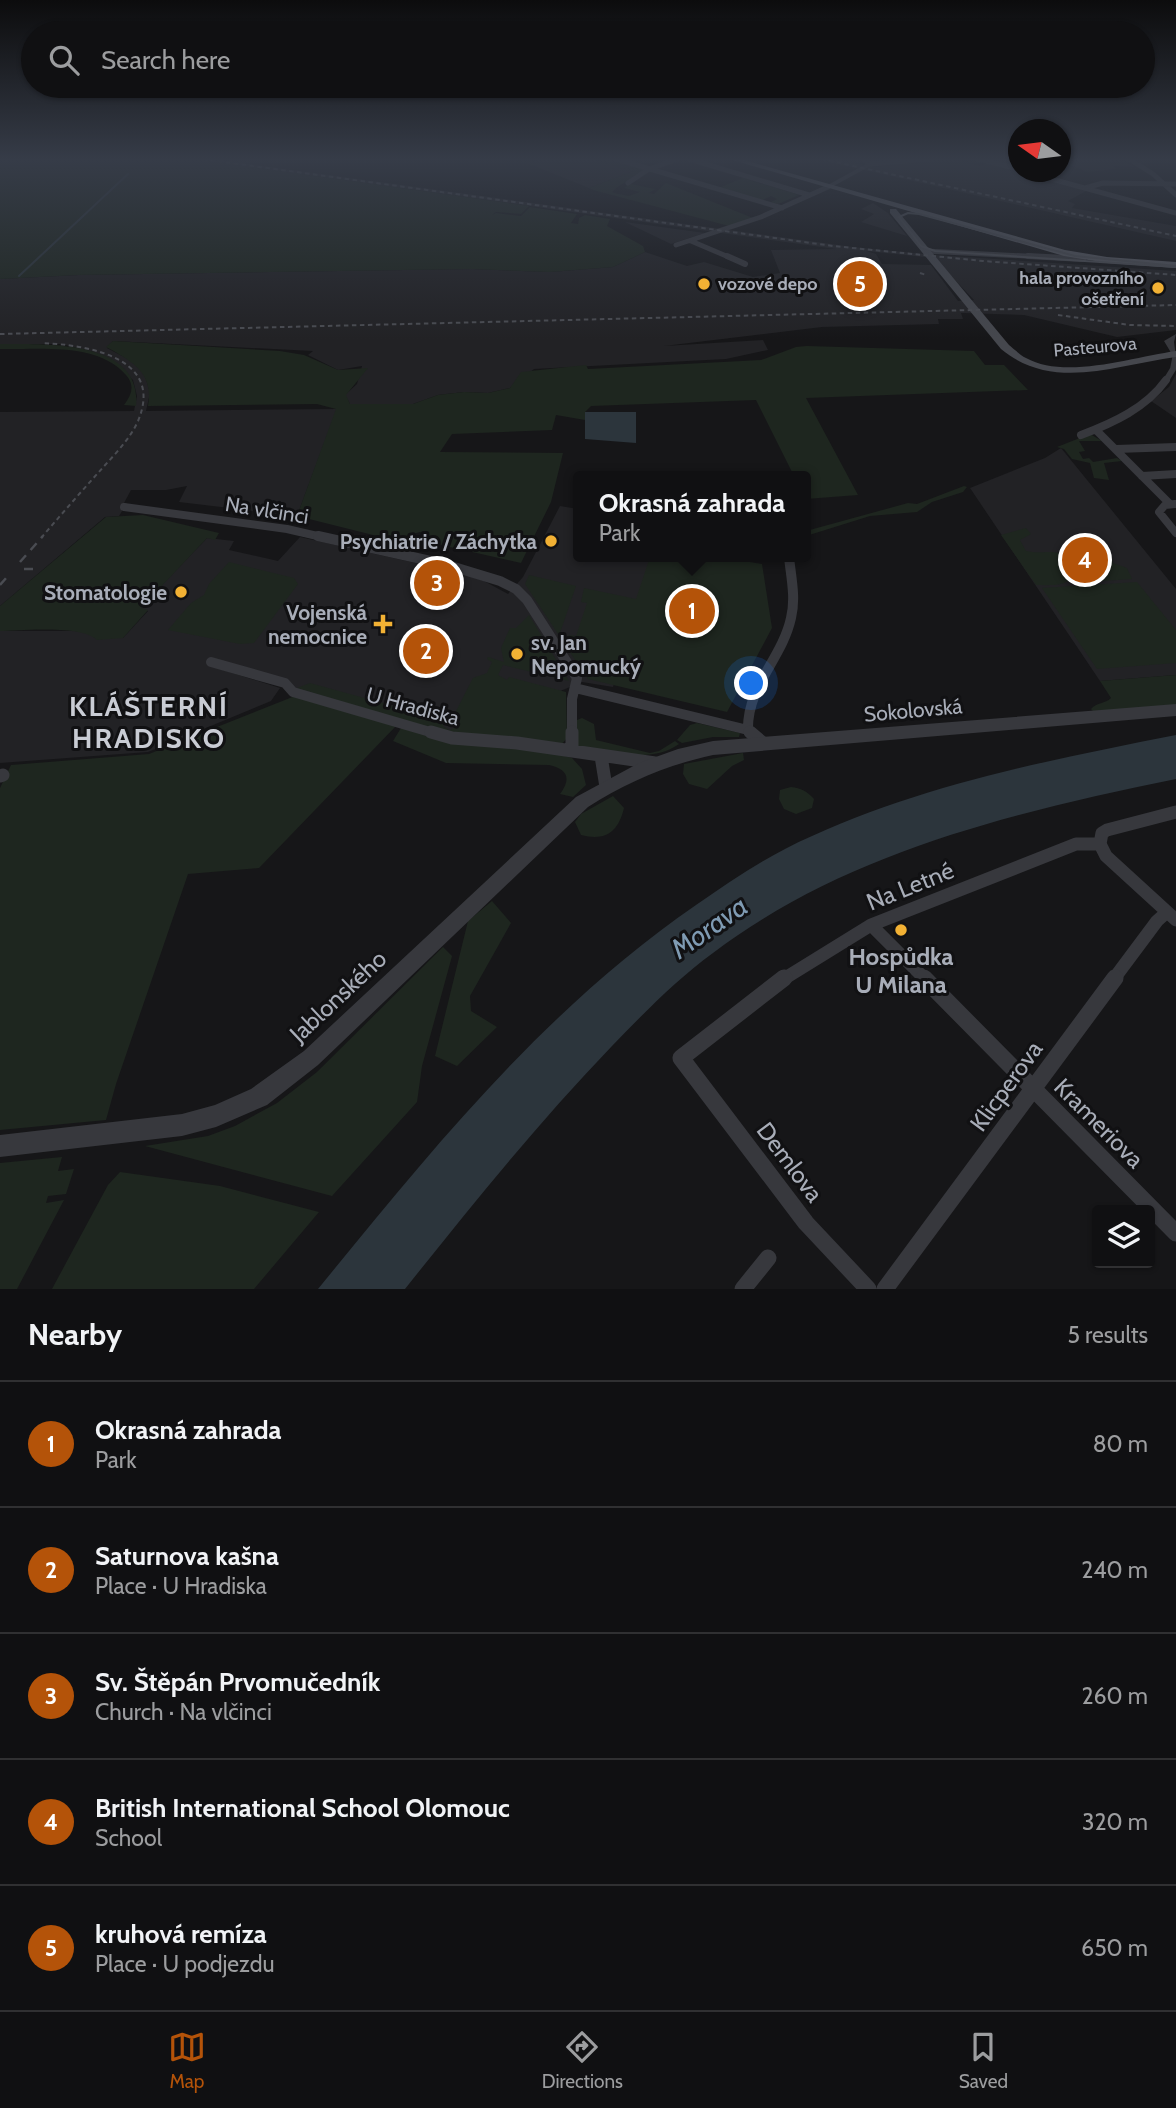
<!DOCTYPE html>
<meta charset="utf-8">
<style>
body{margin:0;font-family:Cabin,sans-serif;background:#1e1e20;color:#f1f3f6}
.controls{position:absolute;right:21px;bottom:21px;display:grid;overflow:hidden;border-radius:7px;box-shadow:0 2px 5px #0004}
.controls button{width:63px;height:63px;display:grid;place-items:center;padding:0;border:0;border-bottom:2px solid #303032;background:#101012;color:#f1f3f6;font:35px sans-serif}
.compass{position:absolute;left:1008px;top:119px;width:63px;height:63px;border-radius:50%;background:#101012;box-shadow:0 2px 5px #0004;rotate:284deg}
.you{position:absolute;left:752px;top:684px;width:24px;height:24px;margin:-18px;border:5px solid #fff;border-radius:50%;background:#1a73e8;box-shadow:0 0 0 10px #1a73e833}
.badge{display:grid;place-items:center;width:46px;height:46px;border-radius:50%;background:#b45309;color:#fff;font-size:23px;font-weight:700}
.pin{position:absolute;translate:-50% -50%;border:4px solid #fff;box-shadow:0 2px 7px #0006}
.popup{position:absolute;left:573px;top:471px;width:238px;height:91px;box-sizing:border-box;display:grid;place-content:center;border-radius:7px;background:#101012;filter:drop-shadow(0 2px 5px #0005);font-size:23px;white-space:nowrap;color:#9c9d9f}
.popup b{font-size:26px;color:#f1f3f6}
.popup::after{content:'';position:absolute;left:50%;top:100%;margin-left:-14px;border:14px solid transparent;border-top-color:#101012}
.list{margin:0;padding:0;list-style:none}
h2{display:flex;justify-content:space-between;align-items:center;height:91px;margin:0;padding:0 28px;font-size:30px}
h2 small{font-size:23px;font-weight:400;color:#9c9d9f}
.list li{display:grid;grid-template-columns:46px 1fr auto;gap:21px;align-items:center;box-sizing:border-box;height:126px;padding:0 28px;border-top:2px solid #303032}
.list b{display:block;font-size:26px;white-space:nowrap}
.list p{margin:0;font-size:23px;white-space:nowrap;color:#9c9d9f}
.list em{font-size:23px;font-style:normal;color:#9c9d9f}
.icon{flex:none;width:38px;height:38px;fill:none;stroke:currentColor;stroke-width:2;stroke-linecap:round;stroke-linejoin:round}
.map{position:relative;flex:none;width:1176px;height:1289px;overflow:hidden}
.search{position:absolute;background:#101012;box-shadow:0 2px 5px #0004;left:21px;right:21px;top:21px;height:77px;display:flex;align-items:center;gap:18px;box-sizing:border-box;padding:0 24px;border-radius:38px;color:#9c9d9f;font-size:26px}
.sheet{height:721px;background:#101012}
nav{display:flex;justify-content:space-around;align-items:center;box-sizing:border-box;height:98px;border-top:2px solid #303032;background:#101012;font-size:19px;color:#9c9d9f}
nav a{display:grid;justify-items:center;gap:4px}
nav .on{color:#b45309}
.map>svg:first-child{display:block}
.built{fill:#222225;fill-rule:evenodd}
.green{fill:#1e261f}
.water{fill:#2c353c}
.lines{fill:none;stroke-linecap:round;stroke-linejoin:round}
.stream{stroke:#2c353c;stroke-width:2}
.minor-far5{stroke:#37383d;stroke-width:5}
.minor-far4{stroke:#37383d;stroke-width:6}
.minor-far3{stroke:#37383d;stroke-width:8}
.minor-far2{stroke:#37383d;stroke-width:10}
.minor-far1{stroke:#37383d;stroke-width:13}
.minor{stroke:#37383d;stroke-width:17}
.tertiary{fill:#37383d;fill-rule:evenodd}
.secondary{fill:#45474d;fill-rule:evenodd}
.primary{fill:#53555c;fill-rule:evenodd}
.tram{stroke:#4a4c52;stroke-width:2}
.rail-far1{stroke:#4a4c52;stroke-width:2;stroke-dasharray:4.5 3.5;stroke-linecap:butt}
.rail{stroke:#4a4c52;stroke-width:2.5;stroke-dasharray:9 7;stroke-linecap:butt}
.poi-dot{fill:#f2b134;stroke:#111113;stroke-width:2.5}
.labels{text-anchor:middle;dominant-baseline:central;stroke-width:6;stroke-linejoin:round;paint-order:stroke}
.far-poi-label{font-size:18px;font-weight:bold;fill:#a8adb8;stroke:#111113;text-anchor:end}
.far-street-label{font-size:18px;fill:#a8adb8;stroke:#111113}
.street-label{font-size:21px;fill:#a8adb8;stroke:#111113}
.poi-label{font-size:21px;font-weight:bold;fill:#a8adb8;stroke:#111113;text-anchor:end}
.near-street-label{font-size:24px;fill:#a8adb8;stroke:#111113}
.near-poi-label{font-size:24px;font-weight:bold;fill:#a8adb8;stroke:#111113}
.district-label{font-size:28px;font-weight:bold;letter-spacing:2px;fill:#c9ccd4;stroke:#111113}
.near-water-label{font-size:28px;font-style:italic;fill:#7f9bb3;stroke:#111113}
</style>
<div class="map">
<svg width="1176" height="1289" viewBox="0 0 1176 1289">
<rect width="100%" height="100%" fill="#161618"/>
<path class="built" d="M193,159h20l640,88 81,8 242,16v59l-59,7 -93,-22 -63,-2 2,6h-25l1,5 -117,3 -158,19 99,-6 5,10 -42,9 -192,10 -24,19 -22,5 -24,-1 -26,3 -25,9h-63l-5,-9 12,-11 5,-18 -24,4 -30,-15 5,-4 -200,-10 -6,7 25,13 12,11 6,21 -4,18 191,-2 -40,107 -118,-14 8,-16 -21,4h-35l-7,13h3l-8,13 -14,1 -105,89v-194l134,-1 3,-15 -4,-16 -23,-21 -17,-7 -32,-8h-61v-65l78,-4 393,-6 79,3 63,-5 32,-15 42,14 17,-4 49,15 27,-4 -9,-23 65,-1zM866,251l68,7 40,42 -16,1 -27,-36 -49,-1 -6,-10z
M542,159h50l41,12 -44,17 -62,-25z
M816,159h16l43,8 75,-8 30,7 8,-4 100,28 -20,11 7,3 -3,4 104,18v15z
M1061,159h58l16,8 -22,-1 3,3 -29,3 -26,-11z
M873,203l15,10 19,23 -46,-14 13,-8 -13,-5z
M625,222l80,11 -34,11z
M1176,374v44l-25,-17 18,-14z
M1061,448l115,141v86l-76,6 -130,-193 75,-30z
M560,506l18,3v48h73l-38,130 -31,-5 -120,50h-14l-241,-67 73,23 -9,13 -123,51 -148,11v-132h75l48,7 25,-27 -8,-3 67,-70 27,3 -5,9 49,11 22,-24 160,36 24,8 24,13 15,-17z"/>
<path class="green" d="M0,159h193l336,47 -8,8 -25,-2 -4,3 4,-2 25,3 9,-9 47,7 -6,9 7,1 1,-6 6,-3 25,4 -3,7 36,20 2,6 -32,15 -63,5 -79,-3 -393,6 -78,4z
M598,159h15l32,11 -29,18 -4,4 2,1 15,3 11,-4 -16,-4 7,-4 24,5 -6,4 5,1 12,-11 87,35 -24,8 -136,-36 -4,-2 44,-17 -29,-8 1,-2z
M743,178l56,17 -21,9 -7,-2 6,-3 -6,-3 -8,4 -47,-11z
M113,341l167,10 24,4 34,15 30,-2 -22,27 4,9h63l25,-9 26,-3 24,1 22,-5 11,-16 65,-7 2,4 173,-9 35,-13 11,-1 167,5 11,14h19l24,25 -222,8 52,97 -52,4v-23h-12l-38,-76 -165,6 -6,6v8l-29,-5 -4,15 -100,4 -12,18 123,1 -12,49 -30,61 -80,-18 -21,-13 -27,8 -96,-24 39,-107 -19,-5 -169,2c6,-33 -16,-45 -42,-59z
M0,344c44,0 143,-5 136,62l-12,-1c8,-10 11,-20 2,-30 -29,-33 -86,-25 -126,-26z
M1090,434l12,7h-23l6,10 -6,1 4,7 6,-1 4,4 24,-4 5,3 -18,2 5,17 -15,-2 -4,-15 -18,-4 -8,-10 -7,-2z
M964,486l3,1 -4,5 -31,10 -15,10 -47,4 -64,20v-5l102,-28 9,1z
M143,515l76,18 -4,7 -8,-2 -66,70 7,2 -25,28 -26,2c-14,-15 -75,-10 -97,-9v-25l106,-89z
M1026,528l5,6 -11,6 6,11c9,2 14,1 23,1 11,-1 17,5 29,1l3,-6 14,-1 16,9 2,8 14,5 5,11 -44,3 -15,-5c-9,10 -25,8 -37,8l-35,-50z
M650,557h70l42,7 10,64 -45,84 -139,-33 -25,-37 6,-7 7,1 11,-33 -6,-1 3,-14 52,11z
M229,562l65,16 4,6 -44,59 -14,1 -72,-14 23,-27 13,-8 5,-11z
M529,575l47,11 -16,47 -2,1 -33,-50z
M1137,582l39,48v33l-79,6 -55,-81z
M529,615l40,66 -66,-16 -5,10 9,5 2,-3 57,15 1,46 -5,6 -107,-8 -158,-48 13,-5 134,37 -1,6 6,4 8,-3 1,-7 -5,-3 20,-39 14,-5 5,-11 -5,-3 1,-2 16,5 -3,-14 9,-20h6z
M1176,675v30l-81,8 -4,-4c6,-7 14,-5 20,-11l-11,-17z
M295,696l101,30 -137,142 -71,6 -72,210 -10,36 -106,10v-342l11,-23 138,-11z
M582,718l12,6 2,16 54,13 9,-2 16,-10 4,3c-27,20 -72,8 -102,2v-26z
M697,723l43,10 -1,4h-26l-31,6 -5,-3 13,-15z
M401,728l133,19 38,11 10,11 4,16 -13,12 -13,-3c12,-16 7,-25 -11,-29l-103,-2 -53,-22z
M743,753l1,7 -12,6 -25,23 -18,-5 -6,-10 1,-10z
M791,787c10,1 16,4 23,12l-2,9 -16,6 -12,-5 -5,-10 1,-9z
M613,796l11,12c-6,25 -19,33 -43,27l-6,-13 6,-8z
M492,901l19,22 -41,73 1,15 26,16 -40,39 -22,-10 33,-135z
M443,947l9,9 -30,110 -5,36 -85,94 -187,-50 63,-10 27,-10 42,-23 40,-31z
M62,1157l-4,14 16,-2 -8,25 -18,2 -2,7 18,-3 -47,89h-17v-126z
M120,1172l100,14 99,26 -65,77h-202l56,-104z"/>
<path class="water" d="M585,412h51v31l-51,-4z
M1176,735v44c-161,33 -330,73 -463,174 -37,27 -70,61 -101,93 -74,77 -141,160 -207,243h-87c115,-141 226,-279 378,-384 29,-20 58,-40 89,-56 121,-61 259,-88 391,-114z"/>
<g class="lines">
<path class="stream" d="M19,276l109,-102"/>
<path class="minor-far5" d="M616,159l166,49
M689,159l120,36
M979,159l39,10
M1129,159l24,15 23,21
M871,164l60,-5
M1026,172l150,41
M628,183l21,-14 29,-10
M1085,188l18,-5 73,1
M691,241l40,17
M676,245l85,-28 67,-30
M925,251l138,7"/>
<path class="minor-far4" d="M727,256l18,8
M1028,256l55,3
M1165,382l8,-13 3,-15"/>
<path class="minor-far3" d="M1096,430l74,74
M1081,435c32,-12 65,-27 85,-55
M1116,449l60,-2
M1142,476l34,-2
M1175,504l-10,1 -6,7 17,21
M124,507l163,22 39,9"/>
<path class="minor-far2" d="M318,536l126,28 56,17 16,8 11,11 50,78 -5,21v35
M211,662l74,21 8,9 144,42
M575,688l173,42 4,4
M748,730c-1,-44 34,-71 43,-112 5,-20 0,-41 -2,-61"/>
<path class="minor-far1" d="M431,732l21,6 65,5 138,20
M572,732v19
M750,732l13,11
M601,756l5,31
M0,776l3,-1
M1100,844l6,12 70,64
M1100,844l2,-11 5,-3 69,-18
M871,925l55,55
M782,980l89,-55 205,-81h24
M1113,980l44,-59 10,-9"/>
<path class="minor" d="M784,978l-103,80 125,165 62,66
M924,978l252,255
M743,1289l25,-31
M885,1289l230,-311"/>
<path class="tertiary" d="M859,159h7l8,5 -44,24h-4v-2l40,-22z
M1176,334l-2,8 2,15 -3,-1 -9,-15z
M1176,704v12l-463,39c-46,10 -86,27 -125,52l-270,258 -51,40 -51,22 -34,9 -182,21v-22l182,-21 33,-9 36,-16 53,-38 272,-254 63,-34 39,-14 35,-8z"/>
<path class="secondary" d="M890,209h6l113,136c5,4 11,10 17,13 39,22 107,-1 150,-7v6c-60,8 -123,35 -175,-8l-111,-136z"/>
<path class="primary" d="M729,159h11l325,91 42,7 69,5v6l-69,-5 -43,-7z"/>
<path class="tram" d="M1176,266l-101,-10 -156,-42 -11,-1 -9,4 22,29 14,5 241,16"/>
<path class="rail-far1" d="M202,159l631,87 150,15 193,14
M821,159l355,77
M920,273l6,2
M1058,315l72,10 46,1
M0,334l1176,-29
M41,538c19,-22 38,-44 57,-65 14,-16 31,-32 40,-52 27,-64 -51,-76 -96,-78"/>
<path class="rail" d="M20,562l23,-26
M24,569h16
M0,585l7,-8"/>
</g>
<linearGradient id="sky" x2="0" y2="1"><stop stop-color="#0c0c0d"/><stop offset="0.47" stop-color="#363c48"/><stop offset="1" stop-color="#363c48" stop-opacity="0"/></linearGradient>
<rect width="1176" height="339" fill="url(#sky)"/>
<g class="poi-dot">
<circle cx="704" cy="284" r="7"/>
<circle cx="1158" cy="288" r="7"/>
<circle cx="551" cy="541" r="7"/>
<circle cx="181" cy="592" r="7"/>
<path d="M379.5 613.5h7v7h7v7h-7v7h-7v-7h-7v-7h7z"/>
<circle cx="517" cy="654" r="7"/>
<circle cx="901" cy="930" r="7"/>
</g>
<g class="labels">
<g class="far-poi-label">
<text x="1144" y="278">hala provozního<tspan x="1144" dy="21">ošetření</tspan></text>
<text x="718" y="284" text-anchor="start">vozové depo</text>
</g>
<g class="far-street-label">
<text transform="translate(1095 347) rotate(-5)">Pasteurova</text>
</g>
<g class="street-label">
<text transform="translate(267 510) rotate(9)">Na vlčinci</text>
<text transform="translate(413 706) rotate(15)">U Hradiska</text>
<text transform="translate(913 710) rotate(-5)">Sokolovská</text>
</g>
<g class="poi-label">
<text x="537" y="541">Psychiatrie / Záchytka</text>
<text x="167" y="592">Stomatologie</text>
<text x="367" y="612">Vojenská<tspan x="367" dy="24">nemocnice</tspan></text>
<text x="531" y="642" text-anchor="start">sv. Jan<tspan x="531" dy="24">Nepomucký</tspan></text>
</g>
<g class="near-street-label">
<text transform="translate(910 886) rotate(-22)">Na Letné</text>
<text transform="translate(338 996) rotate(-43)">Jablonského</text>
<text transform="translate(1006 1086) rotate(-54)">Klicperova</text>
<text transform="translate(1099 1123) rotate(45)">Krameriova</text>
<text transform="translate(790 1162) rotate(53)">Demlova</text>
</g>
<g class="near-poi-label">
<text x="901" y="956">Hospůdka<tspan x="901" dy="28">U Milana</tspan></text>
</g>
<g class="district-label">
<text x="149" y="706">KLÁŠTERNÍ<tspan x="149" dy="32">HRADISKO</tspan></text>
</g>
<g class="near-water-label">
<text transform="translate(709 927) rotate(-35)">Morava</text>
</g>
</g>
</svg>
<div class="controls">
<button><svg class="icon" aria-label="layers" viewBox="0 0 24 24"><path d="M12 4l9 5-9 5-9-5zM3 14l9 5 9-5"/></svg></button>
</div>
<svg class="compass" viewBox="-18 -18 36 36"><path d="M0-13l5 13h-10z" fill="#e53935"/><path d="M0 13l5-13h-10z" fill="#9c9d9f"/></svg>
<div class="you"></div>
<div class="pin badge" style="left:692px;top:611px">1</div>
<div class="popup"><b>Okrasná zahrada</b>Park</div>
<div class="pin badge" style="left:426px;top:651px">2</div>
<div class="pin badge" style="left:437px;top:583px">3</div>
<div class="pin badge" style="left:1085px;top:560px">4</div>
<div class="pin badge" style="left:860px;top:284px">5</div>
<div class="search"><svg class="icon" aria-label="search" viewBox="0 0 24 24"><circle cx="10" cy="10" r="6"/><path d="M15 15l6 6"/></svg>Search here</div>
</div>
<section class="sheet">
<h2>Nearby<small>5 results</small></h2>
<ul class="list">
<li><span class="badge">1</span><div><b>Okrasná zahrada</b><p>Park</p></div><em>80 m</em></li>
<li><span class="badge">2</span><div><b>Saturnova kašna</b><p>Place · U Hradiska</p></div><em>240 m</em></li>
<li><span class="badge">3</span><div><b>Sv. Štěpán Prvomučedník</b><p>Church · Na vlčinci</p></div><em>260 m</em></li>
<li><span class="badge">4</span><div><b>British International School Olomouc</b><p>School</p></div><em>320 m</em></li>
<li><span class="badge">5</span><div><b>kruhová remíza</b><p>Place · U podjezdu</p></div><em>650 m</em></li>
</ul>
</section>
<nav>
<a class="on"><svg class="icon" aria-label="map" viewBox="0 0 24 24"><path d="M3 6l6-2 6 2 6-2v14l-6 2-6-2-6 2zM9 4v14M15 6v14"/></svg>Map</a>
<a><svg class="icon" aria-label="directions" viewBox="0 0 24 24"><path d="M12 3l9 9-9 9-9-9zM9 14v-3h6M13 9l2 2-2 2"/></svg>Directions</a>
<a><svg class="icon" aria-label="saved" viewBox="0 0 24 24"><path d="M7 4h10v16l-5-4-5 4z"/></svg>Saved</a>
</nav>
